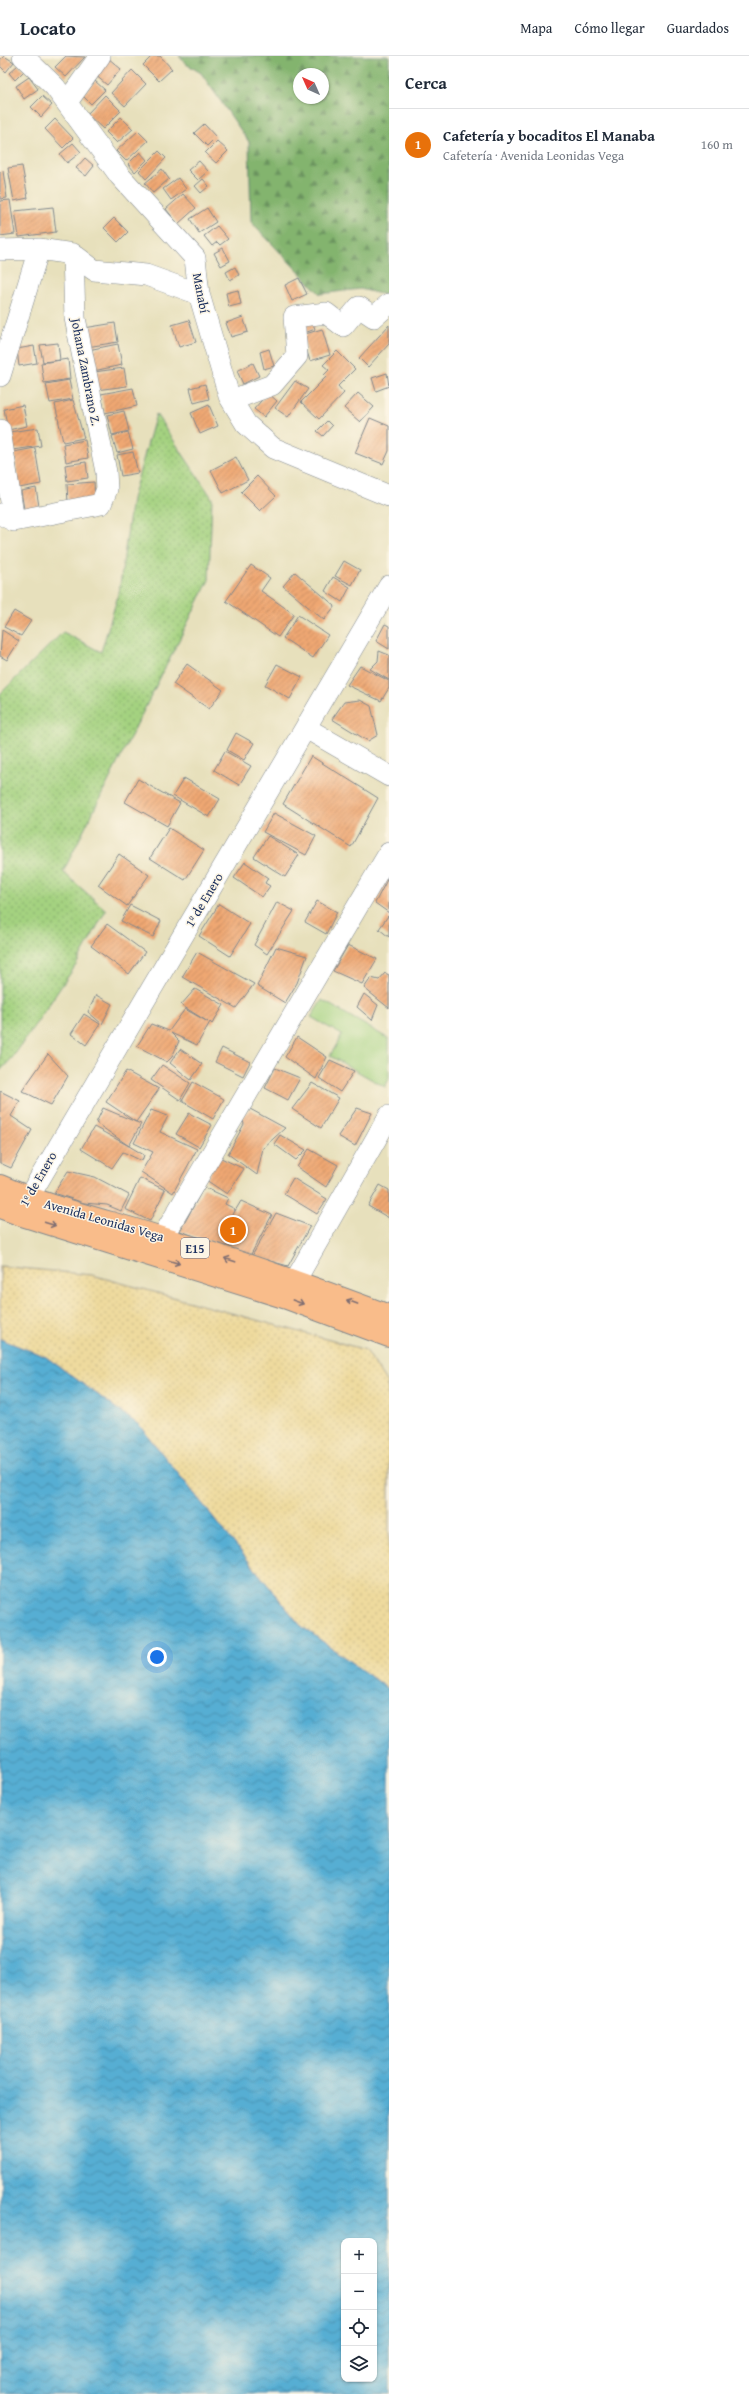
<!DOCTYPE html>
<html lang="es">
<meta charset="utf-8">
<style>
body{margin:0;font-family:"Gentium Book Plus",serif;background:#f2f2f3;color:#1f2937}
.controls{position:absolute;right:12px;bottom:12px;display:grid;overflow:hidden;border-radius:8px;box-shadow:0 1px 3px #0004}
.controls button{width:36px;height:36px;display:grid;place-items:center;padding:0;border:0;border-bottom:1px solid #e0e1e3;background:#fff;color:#1f2937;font:20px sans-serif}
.compass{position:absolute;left:293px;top:12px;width:36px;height:36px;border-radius:50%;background:#fff;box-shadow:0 1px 3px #0004;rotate:315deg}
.you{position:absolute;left:157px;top:1601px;width:14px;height:14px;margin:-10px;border:3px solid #fff;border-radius:50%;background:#1a73e8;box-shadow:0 0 0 6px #1a73e833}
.badge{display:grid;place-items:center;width:26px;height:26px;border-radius:50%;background:#ea580c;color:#fff;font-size:13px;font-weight:700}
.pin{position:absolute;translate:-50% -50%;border:2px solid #fff;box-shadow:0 1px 4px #0006}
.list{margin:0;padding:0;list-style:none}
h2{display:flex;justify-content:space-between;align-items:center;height:52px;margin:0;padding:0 16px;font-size:17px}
h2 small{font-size:13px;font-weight:400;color:#747a83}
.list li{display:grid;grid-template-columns:26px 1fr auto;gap:12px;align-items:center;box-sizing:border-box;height:72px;padding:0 16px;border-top:1px solid #e0e1e3}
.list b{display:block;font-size:15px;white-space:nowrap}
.list p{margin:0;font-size:13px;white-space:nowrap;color:#747a83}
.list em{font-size:13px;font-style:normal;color:#747a83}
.icon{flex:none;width:22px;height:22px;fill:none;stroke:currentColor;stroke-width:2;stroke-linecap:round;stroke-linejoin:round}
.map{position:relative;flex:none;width:389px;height:2338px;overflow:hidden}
header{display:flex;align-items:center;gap:24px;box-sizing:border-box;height:56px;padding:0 20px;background:#fff;border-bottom:1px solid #e0e1e3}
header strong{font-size:19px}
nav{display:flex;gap:22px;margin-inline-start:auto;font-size:14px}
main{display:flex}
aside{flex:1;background:#fff}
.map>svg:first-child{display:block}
.grass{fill:url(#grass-dots);stroke:#60806f}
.forest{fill:url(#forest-firs);stroke:#4f7266;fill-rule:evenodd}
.sand{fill:url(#sand-dots);stroke:#84847e}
.green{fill:#a4d280;stroke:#60806f}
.water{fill:url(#water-waves);stroke:#386e98;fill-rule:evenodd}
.building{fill:url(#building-hatch)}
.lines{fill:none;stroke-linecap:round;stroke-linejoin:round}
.minor-casing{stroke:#81888d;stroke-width:22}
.highway-casing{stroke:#81888d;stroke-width:24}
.minor{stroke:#fff;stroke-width:21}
.highway{stroke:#f9bc8a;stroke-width:22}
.oneway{stroke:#7f6e72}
.labels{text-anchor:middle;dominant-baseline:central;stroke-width:3;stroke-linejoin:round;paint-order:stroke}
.shield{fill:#fcf5e5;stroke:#5e6a86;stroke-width:1}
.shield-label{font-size:12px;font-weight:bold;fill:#1b2f5e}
.street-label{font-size:13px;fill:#1b2f5e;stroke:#fcf5e5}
</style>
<header>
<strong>Locato</strong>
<nav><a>Mapa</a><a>Cómo llegar</a><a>Guardados</a></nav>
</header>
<main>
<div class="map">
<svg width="389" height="2338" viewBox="0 0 389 2338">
<defs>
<pattern id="grass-dots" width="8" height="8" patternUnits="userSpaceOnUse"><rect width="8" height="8" fill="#a4d280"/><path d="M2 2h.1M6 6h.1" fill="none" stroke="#85ab6c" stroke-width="1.8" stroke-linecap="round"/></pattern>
<pattern id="forest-firs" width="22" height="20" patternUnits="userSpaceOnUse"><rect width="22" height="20" fill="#83b46e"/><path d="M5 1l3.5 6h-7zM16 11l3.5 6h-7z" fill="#6a935e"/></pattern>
<pattern id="sand-dots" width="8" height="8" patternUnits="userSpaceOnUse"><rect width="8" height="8" fill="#eeda9e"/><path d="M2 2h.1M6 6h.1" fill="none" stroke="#ccbb8a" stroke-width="1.8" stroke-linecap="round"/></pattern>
<pattern id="water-waves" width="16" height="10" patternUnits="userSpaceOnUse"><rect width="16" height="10" fill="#56aed3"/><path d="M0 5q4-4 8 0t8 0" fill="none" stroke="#468eae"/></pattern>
<pattern id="building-hatch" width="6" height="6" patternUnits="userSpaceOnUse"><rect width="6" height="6" fill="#efa772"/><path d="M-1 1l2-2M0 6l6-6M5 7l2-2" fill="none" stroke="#c18861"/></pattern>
</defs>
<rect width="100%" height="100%" fill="#fcf5e5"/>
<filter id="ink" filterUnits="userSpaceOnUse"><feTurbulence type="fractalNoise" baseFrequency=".025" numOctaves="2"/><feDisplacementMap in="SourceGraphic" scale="8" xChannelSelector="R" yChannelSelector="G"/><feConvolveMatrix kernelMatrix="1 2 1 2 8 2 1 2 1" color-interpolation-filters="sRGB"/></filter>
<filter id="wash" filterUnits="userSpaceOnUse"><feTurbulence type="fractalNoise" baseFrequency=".012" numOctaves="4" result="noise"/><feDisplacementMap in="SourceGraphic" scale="16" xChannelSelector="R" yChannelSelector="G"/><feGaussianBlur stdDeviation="0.9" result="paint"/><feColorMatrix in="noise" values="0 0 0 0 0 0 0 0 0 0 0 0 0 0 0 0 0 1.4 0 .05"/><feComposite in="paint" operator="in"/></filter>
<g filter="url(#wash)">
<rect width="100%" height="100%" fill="#e7e0bc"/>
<path class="grass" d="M156,358l56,84 -3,82 -146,292 43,38 -30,55 -63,92 -13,14v-377l63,-62 38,20 18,-60 13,-93z"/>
<path class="forest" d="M179,0h210v240l-29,-7 -40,5 -69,-72 -2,-80 -48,-69 -15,-9zM299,18h24v24h-24z"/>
<path class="sand" d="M0,1210l92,9 274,75 21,33 2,18v289l-89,-65 -161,-200 -93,-68 -46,-18z"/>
<path class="green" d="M322,944l67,39v40l-4,8 -55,-31 12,-21 -31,-18z"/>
<path class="water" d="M0,1283l46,18 93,68 161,200 89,65v704h-389zM344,2185h30v138h-30z"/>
<g id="blocks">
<path class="building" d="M4,0l10,6 -8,10 -6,-6v-6z
M66,0l19,1 -19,20 -11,-10z
M152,0h8l12,13 -13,12 -16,-16z
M108,2l13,11 -14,16 -13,-11z
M18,9l6,6 -9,9 -6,-7z
M132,14l14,14 -21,22 -14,-13z
M29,21l9,12 -14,10 -8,-13z
M95,25l10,9 -14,14 -9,-9z
M105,39l16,16 -18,18 -16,-15z
M42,40l10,9 -11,12 -10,-10z
M121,61l12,12 -16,14 -11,-11z
M55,63l18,19 -10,10 -18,-19z
M204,68l12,13 -9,9 -13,-13z
M138,75l10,10 -22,20 -10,-10z
M217,85l11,10 -12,12 -11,-10z
M73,87l8,9 -14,11 -7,-9z
M159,95l7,7 -20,21 -7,-8z
M140,96l7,8 -12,12 -7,-8z
M85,102l9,8 -8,10 -10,-8z
M199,105l9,10 -10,9 -10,-10z
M22,110l6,32 -14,3 -6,-33z
M162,113l7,10 -16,14 -8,-10z
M3,115l4,27 -7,1v-27z
M178,122l8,11 -15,11 -8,-11z
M203,123l6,7 -8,7 -6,-7z
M183,138l13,14 -18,16 -12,-15z
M10,144l5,34 -15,2v-35z
M53,151l3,25 -37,5 -4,-26z
M207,152l9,14 -17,11 -9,-14z
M114,162l14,14 -10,10 -14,-14z
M217,170l11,13 -8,6 -3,-3 -5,4 -8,-10z
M223,192l7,13 -9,5 -7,-13z
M235,211l4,8 -9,5 -4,-8z
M299,222l8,16 -15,7 -7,-16z
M238,234l3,14 -12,3 -3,-14z
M310,260l5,13 -13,5 -5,-12z
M243,261l5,15 -17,5 -5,-14z
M189,264l7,22 -17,5 -7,-22z
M115,267l3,19 -31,5 -3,-19z
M389,269v19l-21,23 -9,-9z
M322,273l8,26 -20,6 -8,-26z
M58,287l2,17 -17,2 -3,-17z
M118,288l4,21 -29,6 -5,-21z
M34,290l3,17 -18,3 -2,-17z
M269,293l5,17 -10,3 -4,-17z
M337,295l18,18 -17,17 6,7 -25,26 -18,-17 25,-25 -2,-2 5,-5 -6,-5z
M68,303l2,20 -26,4 -3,-20z
M253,307l6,13 -16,8 -6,-13z
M124,312l3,18 -31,4 -2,-18z
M387,317l2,13 -13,5 -4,-13z
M69,324l4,19 -23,4 -4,-19z
M295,325l13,8 -20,28 -13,-9z
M205,328l4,15 -15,4 -4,-15z
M133,332l4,18 -32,7 -4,-19z
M268,337l9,8 -13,16 -10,-8z
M358,337l16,14 -14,15 -16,-14z
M73,344l11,38 -21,4 -8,-38z
M23,349l4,21 -19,4 -4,-21z
M209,349l9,21 -18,8 -9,-21z
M124,355l5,20 -17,4 -5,-20z
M370,362l19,8v25l-6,13 -28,-11z
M327,365l5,5 -9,10 -6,-5z
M38,372l3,18 -29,4 -3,-18z
M128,376l5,17 -16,4 -5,-17z
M85,384l3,18 -22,4 -3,-18z
M35,392l6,36 -22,4 -5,-36z
M133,396l5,21 -17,3 -4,-21z
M236,401l12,23 -25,13 -12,-23z
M86,406l2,16 -21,3 -2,-16z
M257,420l19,20 -16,15 -19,-19z
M94,426l1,19 -27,2 -1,-19z
M36,432l3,18 -15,3 -3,-18z
M344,505l16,9 -8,15 -17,-9z
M251,509l19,13 -9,13 33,23 -16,23 -52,-36z
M295,516l40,34 -11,14 -41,-34z
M333,521l17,10 -8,15 -17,-11z
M14,555l17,10 -10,15 -17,-9z
M298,559l30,20 -15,23 -30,-20z
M385,568l4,2v23l-13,-8z
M2,574l17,11 -12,19 -7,-4z
M379,595l10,4v25l-19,-11 8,-8z
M187,608l36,26 -14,19 -36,-25z
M277,608l25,13 -12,22 -25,-14z
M360,610l29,15v7l-8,13 -34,-16z
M360,644l11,6 7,29 -10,6 -36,-22 12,-17z
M236,677l18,10 -10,17 -17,-10z
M225,695l26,15 -12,19 -25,-15z
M311,700l67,42 -27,49 -68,-43z
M184,722l36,21 -11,18 -36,-21z
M138,723l42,24 -13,23 -42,-24z
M274,757l42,23 -10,19 -43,-23z
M169,772l35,22 -19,30 -35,-22z
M268,780l31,19 -14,22 -31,-20z
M119,798l30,21 -22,31 -29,-21z
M245,806l23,16 -3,5 5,3 -8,11 -28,-19z
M389,811v46l-14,-10 13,-25 -5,-3z
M317,845l20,11 -11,22 -21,-12z
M277,846l17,9 -27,43 -13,-9z
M219,848l31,20 -20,32 -31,-20z
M130,849l31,16 -8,16 -32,-16z
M388,860h1v21l-10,-8z
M107,868l38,28 -16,22 -38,-28z
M348,889l29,14 -15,25 -29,-13z
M276,891l31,9 -10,27 -12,20 -28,-17z
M197,896l57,32 -18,24 -54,-31z
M385,917l4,2v33l-25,-20 7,-10 8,2z
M195,933l29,16 -12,19 -2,-2 -13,23 -26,-12 8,8 -7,16 -5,5 -30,-16 14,-22 18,7 16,-22 23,13 -27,-17z
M364,938l14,11 -6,15 -15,-13z
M96,939l16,9 -10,20 -14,-12z
M84,958l16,10 -14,21 -15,-11z
M297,981l30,20 -11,22 -31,-22z
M222,992l28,14 -7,14 -28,-14z
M180,993l22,15 -11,16 -21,-17z
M48,998l20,22 -17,29 -29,-14z
M330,1004l24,11 -14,21 -21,-14z
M162,1009l28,18 -10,17 -29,-20z
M275,1012l25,10 -12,22 -23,-12z
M126,1015l33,18 -23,33 5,2 -12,22 15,9 -2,6 -19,-9 -11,16 -31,-19 13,-22 35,19 -33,-23 7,-15 33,14 -30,-20z
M193,1026l31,17 -11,20 -31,-18z
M312,1027l27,15 -18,30 -29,-19z
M0,1035l20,10 -9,15 21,14 -21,38 -11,-5z
M357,1052l15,5 -17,33 -17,-10z
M250,1053l35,19 -22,20 -6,27 -29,-21 16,-30 -2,-6z
M151,1054l17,6 -8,16 37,17 -24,44 -32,-21 12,-20 -19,-9z
M189,1057l23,12 -13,22 -23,-13z
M280,1079l26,15 -10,10 -22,-16z
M309,1093l29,16 -12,22 -29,-20z
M219,1101l25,12 -17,25 -21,-14z
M68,1115l27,6 34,18 -8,16 -14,-6 -23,-2 -30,-10z
M140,1122l25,12 -15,31 -25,-12z
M293,1122l34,21 -10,15 -33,-20z
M380,1129l9,5v28l-21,-12z
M204,1131l24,11 -3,6 10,5 -12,22 18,-30 31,14 -22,41 -70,-25z
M276,1157l34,13 -22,40 -36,-10z"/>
</g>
</g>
<g filter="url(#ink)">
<use href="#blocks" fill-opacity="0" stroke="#81888d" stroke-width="1"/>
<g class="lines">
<defs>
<path id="minor" d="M23,0l32,31 65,89 75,82 4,36 30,102 17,28 27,24 116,48
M67,46l33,-46
M0,194l39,-1 34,5 21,16 52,5 53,19
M0,320l39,-127
M232,344l40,-15 25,-29 -3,-39 32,-4 17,13 16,-19 15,10 15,-13
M0,374l14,91
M0,458l14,7 87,-17 6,-15 -1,-17 -31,-154 -2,-64
M306,672l83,48
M20,1156l369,-626
M162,1182l227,-385
M295,1225l94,-165"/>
<path id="highway" d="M0,1130c52,23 108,35 162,52 77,23 152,50 227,78
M0,1151l19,7 268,84 102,38"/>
</defs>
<use href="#minor" class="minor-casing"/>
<use href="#highway" class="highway-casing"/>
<use href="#minor" class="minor"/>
<use href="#highway" class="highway"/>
</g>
<defs><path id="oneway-shaft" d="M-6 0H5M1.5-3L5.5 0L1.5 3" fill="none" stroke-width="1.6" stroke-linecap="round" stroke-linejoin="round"/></defs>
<g class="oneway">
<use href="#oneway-shaft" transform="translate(50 1168) rotate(17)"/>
<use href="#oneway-shaft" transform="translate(230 1204) rotate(-162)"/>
<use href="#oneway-shaft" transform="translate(174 1206) rotate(18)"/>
<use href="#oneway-shaft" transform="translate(298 1246) rotate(20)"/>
<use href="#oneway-shaft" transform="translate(352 1246) rotate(-160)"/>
</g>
</g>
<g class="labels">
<rect class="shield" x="181" y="1182" width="28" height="20" rx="3"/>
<g class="shield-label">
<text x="195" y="1192">E15</text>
</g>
<g class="street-label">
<text transform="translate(201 237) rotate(79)">Manabí</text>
<text transform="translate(86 316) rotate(79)">Johana Zambrano Z.</text>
<text transform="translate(204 844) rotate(-59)">1º de Enero</text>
<text transform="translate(38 1123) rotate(-60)">1º de Enero</text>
<text transform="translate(104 1164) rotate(16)">Avenida Leonidas Vega</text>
</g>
</g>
</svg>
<div class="controls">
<button>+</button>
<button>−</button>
<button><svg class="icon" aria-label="locate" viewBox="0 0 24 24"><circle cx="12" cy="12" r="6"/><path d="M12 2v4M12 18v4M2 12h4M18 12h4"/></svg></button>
<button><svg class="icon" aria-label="layers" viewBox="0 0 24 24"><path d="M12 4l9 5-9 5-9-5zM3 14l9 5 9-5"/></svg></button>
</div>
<svg class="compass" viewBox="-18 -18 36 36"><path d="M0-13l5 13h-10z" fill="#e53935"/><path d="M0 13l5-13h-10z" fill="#747a83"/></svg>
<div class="you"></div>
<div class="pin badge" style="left:233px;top:1174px;background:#e8710a">1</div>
</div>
<aside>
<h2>Cerca<small></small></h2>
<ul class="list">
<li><span class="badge" style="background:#e8710a">1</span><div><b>Cafetería y bocaditos El Manaba</b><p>Cafetería · Avenida Leonidas Vega</p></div><em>160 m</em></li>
</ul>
</aside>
</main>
